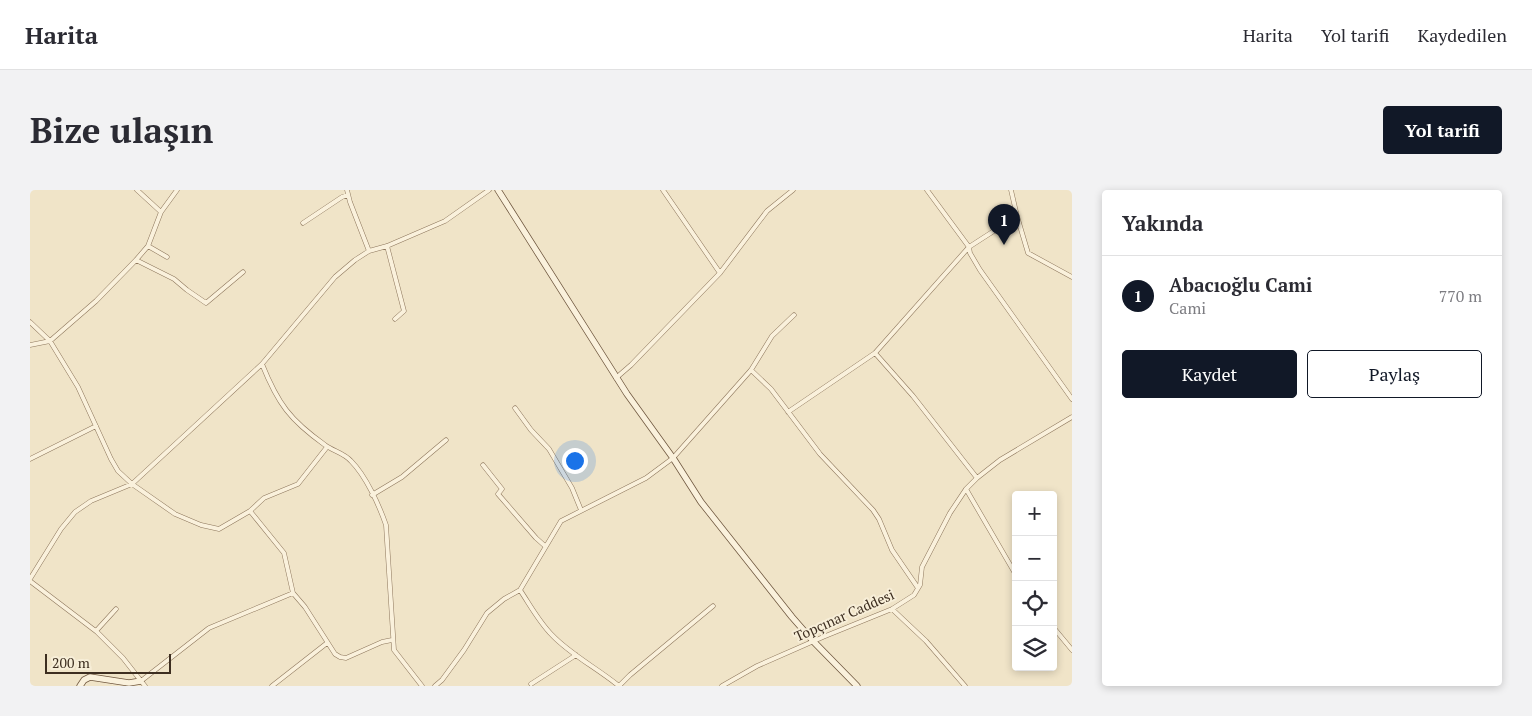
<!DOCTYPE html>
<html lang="tr">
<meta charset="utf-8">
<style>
body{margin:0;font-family:"PT Serif",serif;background:#f2f2f3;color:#2b2b33}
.controls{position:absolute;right:15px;bottom:15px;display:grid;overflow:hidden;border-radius:5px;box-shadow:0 2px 8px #0003}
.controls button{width:45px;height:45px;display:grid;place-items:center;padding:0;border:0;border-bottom:1px solid #e1e1e2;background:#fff;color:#2b2b33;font:25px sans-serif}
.scale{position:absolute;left:15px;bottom:12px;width:126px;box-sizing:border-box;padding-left:5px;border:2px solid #3d2e20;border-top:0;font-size:14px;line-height:18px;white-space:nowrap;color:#3d2e20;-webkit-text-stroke:4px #f7eed8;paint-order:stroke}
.you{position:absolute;left:544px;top:270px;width:18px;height:18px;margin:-12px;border:4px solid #fff;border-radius:50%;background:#1a73e8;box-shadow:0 0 0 8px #1a73e833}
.badge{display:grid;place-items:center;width:32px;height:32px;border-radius:50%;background:#111827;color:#fff;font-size:16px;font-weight:700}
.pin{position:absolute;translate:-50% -41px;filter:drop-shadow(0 1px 2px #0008)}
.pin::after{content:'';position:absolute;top:26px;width:18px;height:15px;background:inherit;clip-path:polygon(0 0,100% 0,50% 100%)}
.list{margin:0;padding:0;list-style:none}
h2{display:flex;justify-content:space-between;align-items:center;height:65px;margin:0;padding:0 20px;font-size:21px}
h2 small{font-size:16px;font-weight:400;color:#7c7c81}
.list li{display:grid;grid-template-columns:32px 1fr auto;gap:15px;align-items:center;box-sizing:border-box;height:80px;padding:0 20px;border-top:1px solid #e1e1e2}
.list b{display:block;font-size:19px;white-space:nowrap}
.list p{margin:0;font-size:16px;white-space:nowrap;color:#7c7c81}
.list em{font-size:16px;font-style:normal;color:#7c7c81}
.actions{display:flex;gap:10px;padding:15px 20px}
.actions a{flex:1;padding:11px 0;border:1px solid #111827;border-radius:5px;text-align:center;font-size:18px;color:#111827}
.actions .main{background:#111827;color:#fff}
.icon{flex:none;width:28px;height:28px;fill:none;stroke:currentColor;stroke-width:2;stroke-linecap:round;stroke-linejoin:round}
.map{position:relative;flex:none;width:1042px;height:496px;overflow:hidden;border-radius:5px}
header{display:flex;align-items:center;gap:30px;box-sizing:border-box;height:70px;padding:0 25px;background:#fff;border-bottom:1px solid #e1e1e2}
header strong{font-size:24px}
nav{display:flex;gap:28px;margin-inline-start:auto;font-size:18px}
.intro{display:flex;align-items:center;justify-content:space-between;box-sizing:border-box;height:120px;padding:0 30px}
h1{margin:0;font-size:35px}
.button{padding:12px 22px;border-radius:5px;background:#111827;color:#fff;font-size:18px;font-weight:700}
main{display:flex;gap:30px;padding:0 30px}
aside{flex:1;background:#fff;border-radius:5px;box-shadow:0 2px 8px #0003}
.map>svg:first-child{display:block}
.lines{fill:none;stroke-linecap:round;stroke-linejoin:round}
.street-casing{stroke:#8d765c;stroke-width:5}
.secondary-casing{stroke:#6f573f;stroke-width:7}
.street{stroke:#faf1dc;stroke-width:4}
.secondary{stroke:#faf1dc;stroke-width:5.5}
.labels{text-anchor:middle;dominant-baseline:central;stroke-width:4;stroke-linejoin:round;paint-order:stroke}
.street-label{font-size:14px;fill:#3d2e20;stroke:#f7eed8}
</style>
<header>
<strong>Harita</strong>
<nav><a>Harita</a><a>Yol tarifi</a><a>Kaydedilen</a></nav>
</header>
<div class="intro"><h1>Bize ulaşın</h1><a class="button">Yol tarifi</a></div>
<main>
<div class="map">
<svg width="1042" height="496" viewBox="0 0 1042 496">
<rect width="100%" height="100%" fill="#f0e4c8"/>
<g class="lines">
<defs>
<path id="street" d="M107,0l24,22
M317,0l3,12 19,49
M633,0l57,83
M897,0l42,57 48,-31
M981,0l6,26 11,37 44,24
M273,33l39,-26 6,-2
M118,56l19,11
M357,56l17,65 -9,8
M939,57l1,6 10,17 92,129
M106,70l38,19 13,11 19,13 37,-31
M0,132l20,19 28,46 33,72 7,12 14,13 43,30 26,11 18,4 31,-18 14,-13 34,-14 29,-37
M0,155l20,-4 46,-40 40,-41 12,-14 13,-34 16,-22
M845,163l38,43 64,82
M232,174c16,40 28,56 63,81 8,6 19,8 26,16 15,15 28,44 35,64l8,125 28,36
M721,180l20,19 49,65 53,56 6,9 13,31 26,38
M586,188l15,-13 89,-92 47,-62 26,-21
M485,218l16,22 18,19 23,39 9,22
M758,222l87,-59 94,-106
M0,269l66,-33
M453,275l19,24 -4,5 38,44 9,8
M936,299l50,86
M342,305l30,-18 44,-37
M220,321l34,42 9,40 12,14 30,47 5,3 6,1 36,-16 10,-2
M0,389l31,-50 14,-17 16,-11 41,-17 130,-120 73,-87 20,-17 14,-9 18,-5 58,-25 44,-31
M0,391l67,51 26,26 22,28
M490,400c10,15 19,32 32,45 19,20 45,33 67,51l11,-11 83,-69
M862,419l34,32 39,45
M1023,437l19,23
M66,441l20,-22
M111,491l68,-53 84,-35
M501,494l45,-29
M242,496l55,-43
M405,496l7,-6 22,-30 23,-37 17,-14 16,-9 41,-69 85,-43 27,-20 78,-88 21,-34 22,-21
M692,496l35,-20 66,-29 69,-28 22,-14 6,-10 2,-18 28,-54 16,-24 11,-11 23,-18 72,-43"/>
<path id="secondary" d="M468,0l129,204 46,64 28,44 91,115 21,24 44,45
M50,496l4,-6 6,-3 39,6 12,-2"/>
</defs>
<use href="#street" class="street-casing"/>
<use href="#secondary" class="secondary-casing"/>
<use href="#street" class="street"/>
<use href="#secondary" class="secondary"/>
</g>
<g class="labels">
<g class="street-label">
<text transform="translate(814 425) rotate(-24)">Topçınar Caddesi</text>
</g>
</g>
</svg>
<div class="controls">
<button>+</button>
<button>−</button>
<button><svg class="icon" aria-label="locate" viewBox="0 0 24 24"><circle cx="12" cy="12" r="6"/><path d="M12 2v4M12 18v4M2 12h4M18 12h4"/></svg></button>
<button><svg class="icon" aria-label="layers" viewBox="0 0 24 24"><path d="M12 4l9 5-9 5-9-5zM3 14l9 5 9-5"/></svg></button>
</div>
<div class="scale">200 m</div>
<div class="you"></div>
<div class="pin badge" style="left:974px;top:55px">1</div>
</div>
<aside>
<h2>Yakında<small></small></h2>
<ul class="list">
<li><span class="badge">1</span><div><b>Abacıoğlu Cami</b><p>Cami</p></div><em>770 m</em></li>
</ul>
<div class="actions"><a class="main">Kaydet</a><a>Paylaş</a></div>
</aside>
</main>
